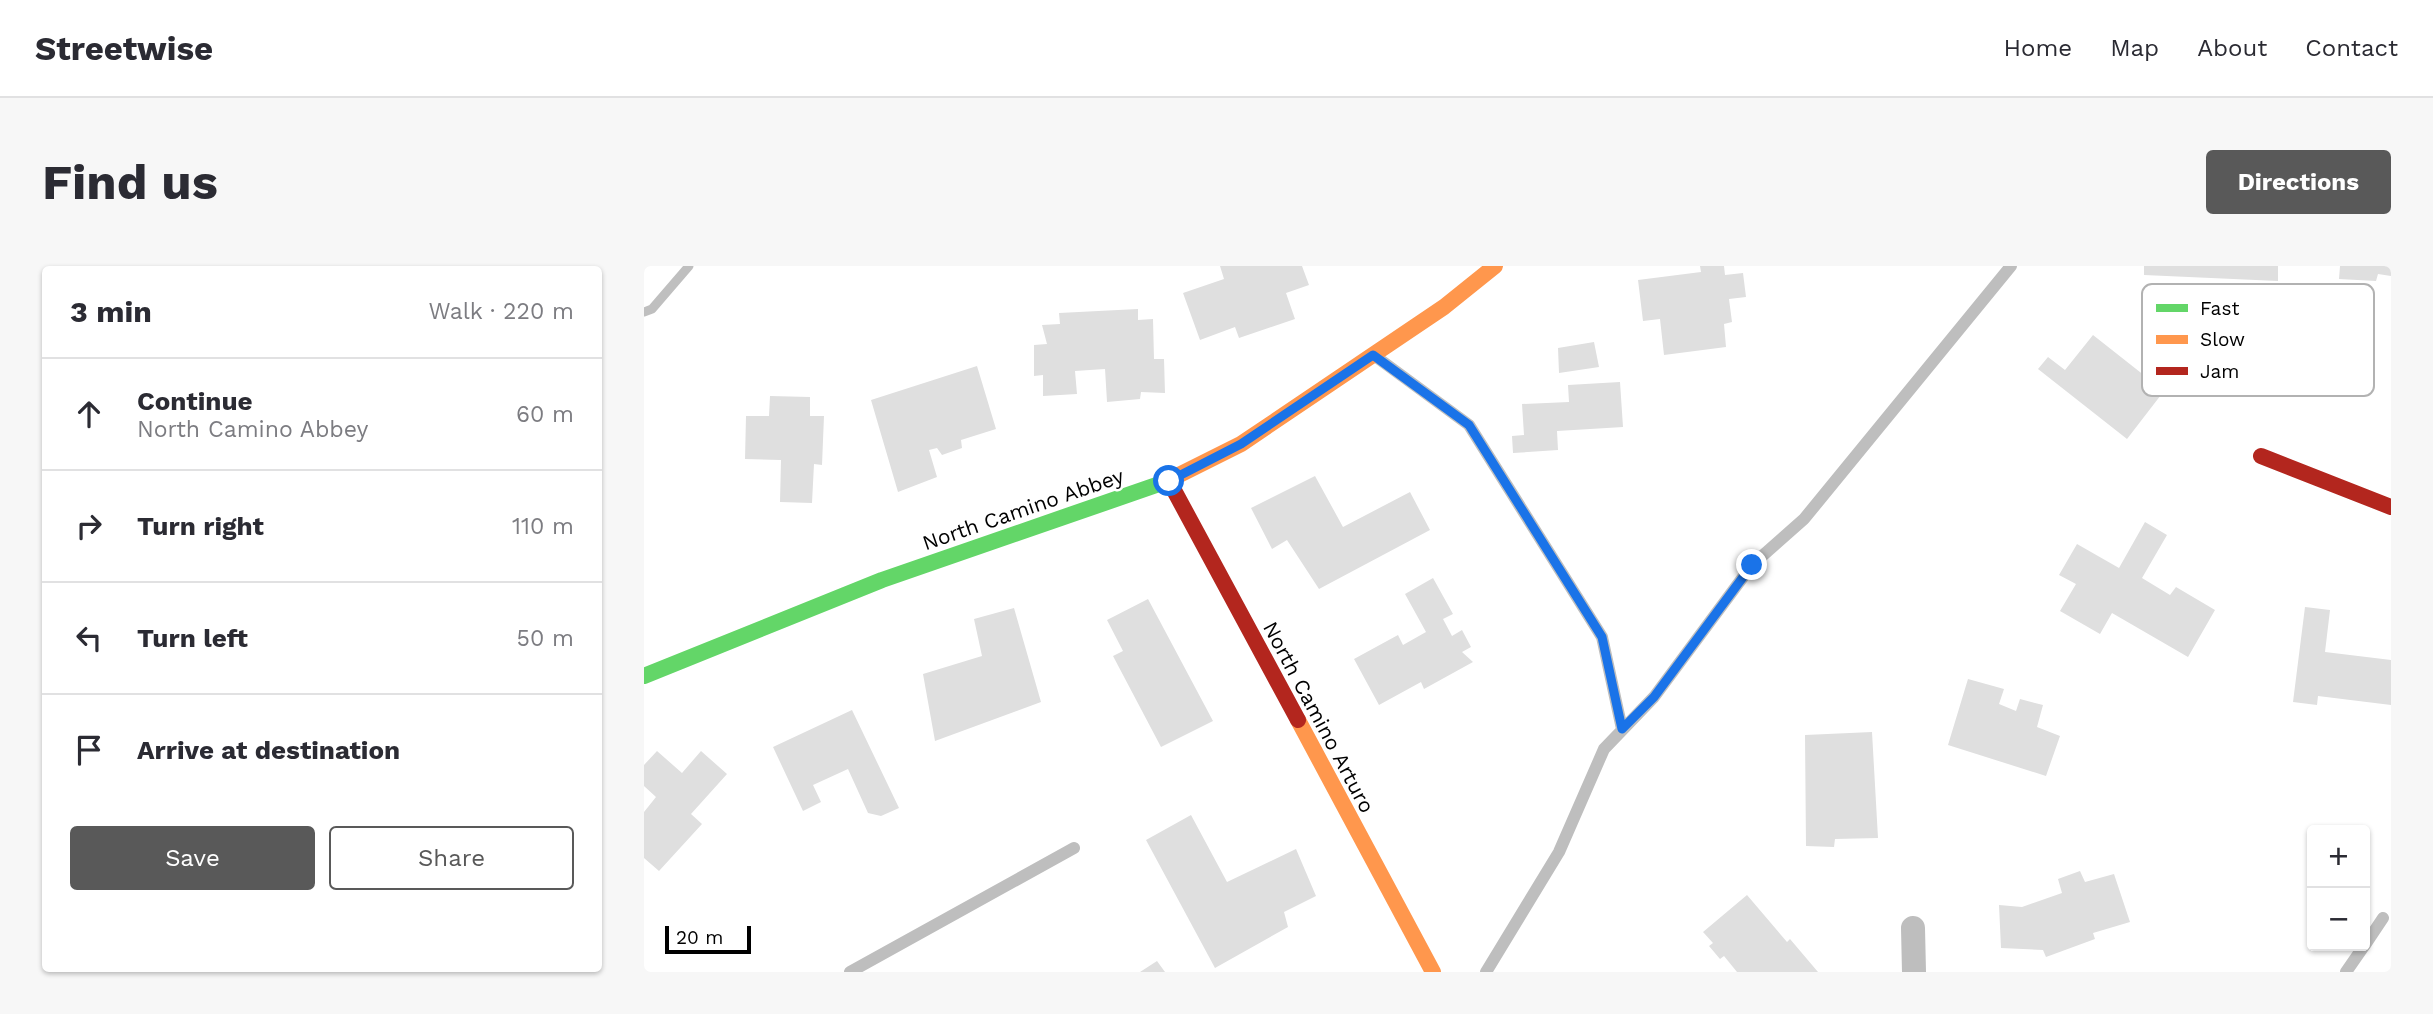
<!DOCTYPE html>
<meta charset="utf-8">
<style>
body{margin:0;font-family:"Work Sans",sans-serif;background:#f7f7f7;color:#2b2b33}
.controls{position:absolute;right:21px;bottom:21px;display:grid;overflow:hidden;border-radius:7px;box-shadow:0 2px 5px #0004}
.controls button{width:63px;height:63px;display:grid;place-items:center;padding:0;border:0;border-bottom:2px solid #e1e1e2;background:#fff;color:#2b2b33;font:35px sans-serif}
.scale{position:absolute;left:21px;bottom:18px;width:86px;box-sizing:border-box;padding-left:7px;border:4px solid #000;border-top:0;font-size:19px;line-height:24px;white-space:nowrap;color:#000;-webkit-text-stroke:5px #fff;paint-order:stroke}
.stop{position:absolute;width:21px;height:21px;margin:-16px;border:5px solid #1a73e8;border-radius:50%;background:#fff}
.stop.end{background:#1a73e8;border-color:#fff;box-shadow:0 2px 7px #0008}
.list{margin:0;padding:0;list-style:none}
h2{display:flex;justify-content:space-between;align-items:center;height:91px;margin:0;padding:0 28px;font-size:30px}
h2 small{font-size:23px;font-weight:400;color:#7c7c81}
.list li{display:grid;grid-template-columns:46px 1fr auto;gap:21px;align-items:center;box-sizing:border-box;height:112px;padding:0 28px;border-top:2px solid #e1e1e2}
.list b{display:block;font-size:26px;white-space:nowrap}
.list p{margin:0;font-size:23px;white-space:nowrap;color:#7c7c81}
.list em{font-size:23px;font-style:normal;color:#7c7c81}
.actions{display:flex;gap:14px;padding:21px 28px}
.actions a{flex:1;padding:16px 0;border:2px solid #595959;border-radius:7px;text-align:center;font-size:24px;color:#595959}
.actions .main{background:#595959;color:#fff}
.icon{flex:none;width:38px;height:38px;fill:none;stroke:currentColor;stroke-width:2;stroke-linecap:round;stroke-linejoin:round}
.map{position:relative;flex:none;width:1747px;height:706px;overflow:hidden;border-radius:7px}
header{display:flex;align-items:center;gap:42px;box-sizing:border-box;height:98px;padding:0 35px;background:#fff;border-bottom:2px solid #e1e1e2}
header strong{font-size:33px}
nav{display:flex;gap:38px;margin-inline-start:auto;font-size:24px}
.intro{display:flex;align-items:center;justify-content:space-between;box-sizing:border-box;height:168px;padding:0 42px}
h1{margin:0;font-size:49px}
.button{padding:18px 32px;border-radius:7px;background:#595959;color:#fff;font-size:24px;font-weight:700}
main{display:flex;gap:42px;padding:0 42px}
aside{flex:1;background:#fff;border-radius:7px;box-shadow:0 2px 5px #0004}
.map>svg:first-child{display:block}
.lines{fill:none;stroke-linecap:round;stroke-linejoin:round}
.stream{stroke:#bfbfbf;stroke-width:9}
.building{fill:#dfdfdf}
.lane{stroke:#bebebe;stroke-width:12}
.street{stroke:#bebebe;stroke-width:24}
.fast{stroke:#63d668;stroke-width:16}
.slow{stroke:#ff974d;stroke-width:16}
.jam{stroke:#b3261e;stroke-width:16}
.route{stroke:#1a73e8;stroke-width:9}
.labels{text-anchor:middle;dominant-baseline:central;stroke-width:5;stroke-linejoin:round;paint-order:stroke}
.street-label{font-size:21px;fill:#000;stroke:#fff}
.key{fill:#fff;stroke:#b2b2b2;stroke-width:2}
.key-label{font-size:19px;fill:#000}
</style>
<header>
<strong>Streetwise</strong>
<nav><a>Home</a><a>Map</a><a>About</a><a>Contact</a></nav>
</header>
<div class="intro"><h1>Find us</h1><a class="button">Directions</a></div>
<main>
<aside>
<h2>3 min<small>Walk · 220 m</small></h2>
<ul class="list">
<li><svg class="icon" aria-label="ahead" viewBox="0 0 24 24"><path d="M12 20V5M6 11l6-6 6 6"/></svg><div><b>Continue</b><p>North Camino Abbey</p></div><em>60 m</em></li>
<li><svg class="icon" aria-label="right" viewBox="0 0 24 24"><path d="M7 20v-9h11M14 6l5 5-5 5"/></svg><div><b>Turn right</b></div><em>110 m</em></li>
<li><svg class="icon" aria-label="left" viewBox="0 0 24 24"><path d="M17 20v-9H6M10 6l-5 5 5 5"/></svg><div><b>Turn left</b></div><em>50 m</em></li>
<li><svg class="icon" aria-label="arrive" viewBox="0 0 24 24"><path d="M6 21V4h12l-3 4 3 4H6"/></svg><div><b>Arrive at destination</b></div></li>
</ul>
<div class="actions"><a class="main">Save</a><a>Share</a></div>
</aside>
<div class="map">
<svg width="1747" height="706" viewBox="0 0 1747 706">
<rect width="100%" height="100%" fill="#fff"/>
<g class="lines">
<path class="stream" d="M0,46l8,-3 37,-43"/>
</g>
<path class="building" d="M576,0h82l7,19 -23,8 9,26 -56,19 -4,-11 -35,13 -17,-47 41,-14z
M1056,0h24l1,9 18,-2 3,24 -17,2 3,23 -8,2 2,23 -62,8 -4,-36 -17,2 -5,-41 63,-8z
M1500,0h134v15l-134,-6z
M1696,0h51v10l-13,-2 -2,7 -37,-2z
M494,43v11l15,-1 1,40h10l1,34 -24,-1 -1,7 -33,3 -2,-33 -30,2 2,23 -34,2v-21l-9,1v-31l13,-1 -5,-19 18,-1 -1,-11z
M1449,69l71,56 -37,48 -89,-70 10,-12 17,13z
M950,76l5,25 -40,6 -1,-25z
M333,100l19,63 -35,11 1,8 -20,7 -5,-7 -8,2 8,27 -39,15 -27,-92z
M976,116l3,45 -66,4 1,19 -45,3 -1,-17 12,-1 -2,-31 47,-2 -1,-17z
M126,130l40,1v19h14l-2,49 -8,-1 -2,39 -32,-1 1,-42 -36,-1 1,-43h23z
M671,210l28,51 67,-35 20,38 -111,59 -32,-49 -15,9 -21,-41z
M1501,256l22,13 -25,43 28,17 6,-8 39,23 -27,47 -76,-44 -12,21 -40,-23 16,-27 -17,-9 18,-31 42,24z
M789,312l20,36 -10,5 9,17 10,-6 9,17 -9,5 11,10 -49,27 -3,-7 -42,23 -25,-46 44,-24 5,10 23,-13 -21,-38z
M504,333l65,122 -52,26 -48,-91 10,-5 -16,-31z
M1661,341l25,3 -5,42 66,8v45l-73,-9 -1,9 -24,-3z
M370,342l27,94 -106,39 -12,-67 59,-18 -8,-37z
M1324,413l36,10 -5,15 17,7 4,-12 23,6 -6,22 23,9 -14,40 -98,-31z
M208,444l47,98 -18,8 -13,-3 -20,-44 -35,16 8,17 -18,9 -30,-64z
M1228,466l6,106 -43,1 -1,8 -28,-1 -1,-111z
M13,485l25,22 19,-22 26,23 -36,40 11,10 -43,47 -15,-13v-46l12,-15 -12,-11v-21z
M547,549l36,67 69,-33 20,47 -32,16 4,15 -73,41 -69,-128z
M1436,605l5,11 29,-8 16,48 -37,11 2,6 -49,18 -3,-7 -42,-2 -2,-43 23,2 40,-14 -4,-14z
M1103,629l40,47 3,-3 28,33h-81l-13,-16 -4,3 -11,-13 4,-3 -10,-11z
M513,695l8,11h-25z"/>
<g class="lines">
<path class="lane" d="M731,90l94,69 133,212 20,92
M1721,679l18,-27
M206,706l224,-124
M842,706l73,-120 45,-103 50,-52 98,-132 52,-46 207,-253
M1702,706l18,-26"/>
<path class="street" d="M1269,662l1,44"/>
<path class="fast" d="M0,410l238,-96 283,-98"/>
<path class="slow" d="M521,216l76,-38 203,-137 51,-41
M654,454l135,252"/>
<path class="jam" d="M1617,190l130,51
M525,215l129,239"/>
</g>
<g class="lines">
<path class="route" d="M525,215l72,-37 132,-89 96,70 133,212 20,92 32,-32 98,-132"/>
</g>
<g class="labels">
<g class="street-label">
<text transform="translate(379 243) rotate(-19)">North Camino Abbey</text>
<text transform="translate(675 451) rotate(62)">North Camino Arturo</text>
</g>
</g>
<rect x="1498" y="18" width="232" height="112" rx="10" class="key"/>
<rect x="1512" y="38" width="32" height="8" fill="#63d668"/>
<rect x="1512" y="69" width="32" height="9" fill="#ff974d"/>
<rect x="1512" y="101" width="32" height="8" fill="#b3261e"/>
<g class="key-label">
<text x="1556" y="49">Fast</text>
<text x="1556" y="80">Slow</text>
<text x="1556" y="112">Jam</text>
</g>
</svg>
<div class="controls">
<button>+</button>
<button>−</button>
</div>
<div class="scale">20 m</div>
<div class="stop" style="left:525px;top:215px"></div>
<div class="stop end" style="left:1108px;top:299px"></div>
</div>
</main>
